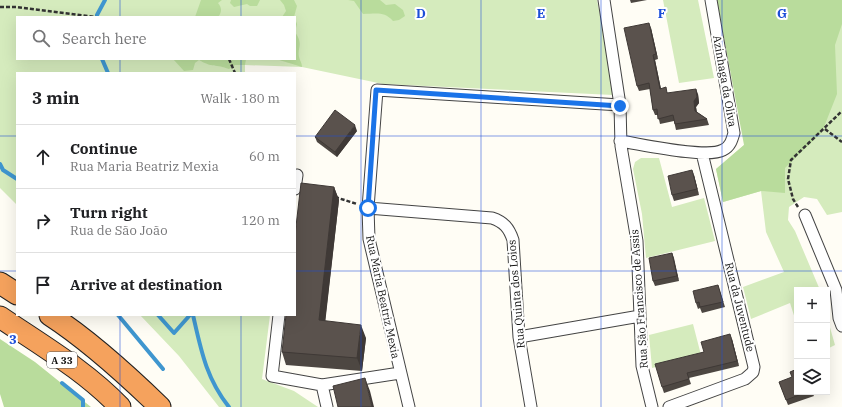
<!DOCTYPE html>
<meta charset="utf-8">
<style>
body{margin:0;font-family:"IBM Plex Serif",serif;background:#f6f6f6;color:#202124}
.controls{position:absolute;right:12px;bottom:12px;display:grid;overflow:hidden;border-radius:0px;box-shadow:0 4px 16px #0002}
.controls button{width:36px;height:36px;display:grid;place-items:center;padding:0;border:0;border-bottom:1px solid #e0e0e0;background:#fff;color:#202124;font:20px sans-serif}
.stop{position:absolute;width:12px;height:12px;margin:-9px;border:3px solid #1a73e8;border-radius:50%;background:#fff}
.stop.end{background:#1a73e8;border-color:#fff;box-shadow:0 1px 4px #0008}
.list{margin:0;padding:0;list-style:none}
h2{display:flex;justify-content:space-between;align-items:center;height:52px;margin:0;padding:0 16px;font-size:17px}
h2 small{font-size:13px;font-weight:400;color:#757577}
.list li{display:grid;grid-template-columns:26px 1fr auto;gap:12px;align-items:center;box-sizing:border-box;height:64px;padding:0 16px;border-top:1px solid #e0e0e0}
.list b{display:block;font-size:15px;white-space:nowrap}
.list p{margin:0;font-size:13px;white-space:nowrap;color:#757577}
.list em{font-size:13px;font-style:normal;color:#757577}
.icon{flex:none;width:22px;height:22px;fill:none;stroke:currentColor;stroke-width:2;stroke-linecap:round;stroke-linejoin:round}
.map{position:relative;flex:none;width:842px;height:407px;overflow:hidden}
.search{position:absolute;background:#fff;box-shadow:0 4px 16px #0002;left:16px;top:16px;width:280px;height:44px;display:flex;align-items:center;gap:10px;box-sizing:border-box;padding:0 14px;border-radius:0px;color:#757577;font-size:15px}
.panel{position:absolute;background:#fff;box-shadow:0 4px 16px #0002;left:16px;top:72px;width:280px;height:244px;border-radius:0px}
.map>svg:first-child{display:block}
.green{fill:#d5ebbd;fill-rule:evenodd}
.forest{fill:#b9dc9c}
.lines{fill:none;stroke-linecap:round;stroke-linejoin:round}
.stream{stroke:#3f96cf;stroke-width:4}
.street-casing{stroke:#444;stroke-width:13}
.highway-casing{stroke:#222;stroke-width:23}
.path{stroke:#333;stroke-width:2.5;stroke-dasharray:4 2;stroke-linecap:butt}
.street{stroke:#fff;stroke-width:11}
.highway{stroke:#f5a25d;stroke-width:21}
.wall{fill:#4d4742}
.shaded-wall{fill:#3f3936}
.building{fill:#5a524d;stroke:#3f3936}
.route{stroke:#1a73e8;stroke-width:5}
.grid{fill:none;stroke:#1d4ed8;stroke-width:1;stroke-opacity:0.55}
.labels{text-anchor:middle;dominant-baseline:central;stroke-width:4;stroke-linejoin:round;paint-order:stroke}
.shield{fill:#fff;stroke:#585858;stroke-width:1}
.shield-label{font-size:10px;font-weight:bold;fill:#111}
.street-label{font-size:11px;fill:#111;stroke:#fff}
.grid-label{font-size:13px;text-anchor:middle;font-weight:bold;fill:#1d4ed8;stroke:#fff;stroke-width:4;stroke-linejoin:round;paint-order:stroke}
</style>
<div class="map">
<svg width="842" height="407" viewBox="0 0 842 407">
<rect width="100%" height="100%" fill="#fffdf5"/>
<path class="green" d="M0,0h597l15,75 1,20 -230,-11 -81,-17 -57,-2v8h-228v132l-17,-17zM17,17h278v42h-278z
M663,0h35l16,78 -35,5z
M842,0v212l-15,3 -10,-16 -13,-2 -15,10 -1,13 7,11 25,59h-23v35l-7,-22 -39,16 -8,-32 41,-15 -18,-40 -5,-41 -38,11 -7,-33 28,-24z
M641,158h18l13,49 32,-9 11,43 -69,17 -4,-44 -9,-45 2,-7z
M827,308l2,16 6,21 -8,4z
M140,315h130l-8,64 32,12 24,16h-99l-40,-51z
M693,324l8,31 -49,13 -3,-33z"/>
<path class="forest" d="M201,0h21l-4,3c4,5 4,9 0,14h-23z
M231,0h29l-3,6h-7l-3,-2 -13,3 -4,-4z
M280,0h14l3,6 -3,11h-12l4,-6 -2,-6z
M348,0h32l6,5 9,-1 8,6 2,6 -6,4 -6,1c-9,-10 -17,-7 -30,-7l-9,-13z
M717,0h125v24l-7,21 2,49 -15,38 -37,36v25l-24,-2 -38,11 -7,-33 28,-24z
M295,19l2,5 -2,8c9,13 2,15 4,25 1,4 3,6 3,10l-26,-8h19z
M173,59h73l-1,6h-10l-6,4c-13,-5 -17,-1 -30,-9l-4,3 -2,7 -9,1z
M0,339l35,23 56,45h-87l-4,-13z"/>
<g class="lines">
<path class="stream" d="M97,15l8,-15
M102,59l6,14
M0,164l3,6 14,9
M118,315l45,54
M158,315l16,18 16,-18
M193,315c8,35 13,63 36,92
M62,383l21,17v7"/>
<defs>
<path id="street" d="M604,0l16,105 1,41 16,95 5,125 10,41
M620,141c21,3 87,18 103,9 7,-3 9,-10 11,-17l-23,-133
M295,189l2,-14
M368,208l124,10c12,4 17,10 21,22l6,97 12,70
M805,215l31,75 3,28 3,8
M279,315l-7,61 50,9 78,-12
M519,337l121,-21
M322,385l5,22
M409,407l-40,-168 -1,-31 9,-118 243,15
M669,407l76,-28 8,-7 1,-5 -52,-214"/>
<path id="highway" d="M0,283l17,11
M50,315c40,26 76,59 110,92
M0,317c41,28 86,54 120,90"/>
</defs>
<use href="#street" class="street-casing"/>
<use href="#highway" class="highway-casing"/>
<path class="path" d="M0,7h16l80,10
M229,59l6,14
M825,129l17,13
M335,197l22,7
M798,207l-5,-8 -5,-20 3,-19 51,-49"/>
<use href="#street" class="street"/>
<use href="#highway" class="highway"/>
</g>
<path class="wall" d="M630,0h17l-16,3z
M651,28l7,31 -3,1 6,29 7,4 30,1 1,9 -3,4 1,5 10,7 2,6 -33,5 -2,-9 -14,3 -2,-9h-3l-2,-5 -3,-21 -11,2 -2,-5z
M357,131l-20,26 -20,-15 -2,-5z
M694,175l5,20 -25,6 -2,-6z
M334,187l5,13 -14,121 41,17 -4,33 -76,-6 -4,-13z
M672,253l7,28 -24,5 -2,-5z
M718,285l7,22 -23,6 -2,-5 -2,1 -2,-6z
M732,339l7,27 -50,12 2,6 -27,9 -2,-6 42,-35z
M779,382l18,10h15l2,4 -26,9z"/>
<path class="shaded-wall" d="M649,23l2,5 7,31 -2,-5z
M653,55l2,5 7,34 -2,-5z
M696,89l2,5 1,9 -3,4 1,9 -2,-5 -1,-10z
M355,125l2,6 -20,26 -2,-5z
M692,170l2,5 5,20 -2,-6z
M334,187l5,13 -15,133 -5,-13z
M672,253l2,5 5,23 -2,-5z
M361,325l5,13 -4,33 -5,-13z
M730,334l2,5 7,27 -2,-5z
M365,378l5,13 4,16h-2z"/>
<path class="building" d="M649,23l7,31 -3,1 7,34 6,-2 1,6 29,-4 1,8 -3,4 1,10 12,8 -32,5 -2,-9 -15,4 -1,-10 -4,1 -4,-27 -12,3 -13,-58z
M335,110l20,15 -20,27 -20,-15z
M692,170l5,19 -25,6 -4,-19z
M301,183l33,4 -15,133 42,5 -4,33 -75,-6 4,-37h9v-80z
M672,253l5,23 -24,5 -4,-23z
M718,285l5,17 -23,5 -1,-5 -3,1 -3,-12z
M730,334l7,27 -50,12 2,6 -27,8 -7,-23 49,-12 -3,-10z
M797,369v23h10l-21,8 -7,-18 13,-5 -2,-5z
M365,378l7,29h-34l-5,-21z"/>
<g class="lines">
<path class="route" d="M368,208l8,-118 244,16"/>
</g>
<path class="grid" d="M120,0v17M241,0v17M361,0v407M481,0v407M601,0v407M722,0v407M120,59v14M241,59v14M0,136h17M295,136h547M0,271h17M295,271h547M120,315v92M241,315v92"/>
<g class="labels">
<rect class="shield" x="47" y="352" width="30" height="16" rx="3"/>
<g class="shield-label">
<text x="62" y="360">A 33</text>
</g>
<g class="street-label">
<text transform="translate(725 81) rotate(80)">Azinhaga da Oliva</text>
<text transform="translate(516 294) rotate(-95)">Rua Quinta dos Loios</text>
<text transform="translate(383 297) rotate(78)">Rua Maria Beatriz Mexia</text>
<text transform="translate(639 299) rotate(-94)">Rua São Francisco de Assis</text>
<text transform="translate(740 307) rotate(76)">Rua da Juventude</text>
</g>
</g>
<g class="grid-label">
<text x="421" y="18">D</text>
<text x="541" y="18">E</text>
<text x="662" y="18">F</text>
<text x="782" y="18">G</text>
<text x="13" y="344">3</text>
</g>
</svg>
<div class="controls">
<button>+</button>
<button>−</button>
<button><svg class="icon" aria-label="layers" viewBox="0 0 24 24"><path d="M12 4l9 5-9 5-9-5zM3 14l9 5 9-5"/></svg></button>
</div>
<div class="stop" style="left:368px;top:208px"></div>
<div class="stop end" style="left:620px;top:106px"></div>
<div class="search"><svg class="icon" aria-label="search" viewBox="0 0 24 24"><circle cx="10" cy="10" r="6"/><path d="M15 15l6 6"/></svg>Search here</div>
<section class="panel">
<h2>3 min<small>Walk · 180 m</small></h2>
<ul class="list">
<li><svg class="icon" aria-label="ahead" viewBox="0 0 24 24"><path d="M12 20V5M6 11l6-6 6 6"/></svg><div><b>Continue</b><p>Rua Maria Beatriz Mexia</p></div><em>60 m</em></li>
<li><svg class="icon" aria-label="right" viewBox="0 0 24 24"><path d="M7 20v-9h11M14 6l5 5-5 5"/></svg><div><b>Turn right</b><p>Rua de São João</p></div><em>120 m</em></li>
<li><svg class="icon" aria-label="arrive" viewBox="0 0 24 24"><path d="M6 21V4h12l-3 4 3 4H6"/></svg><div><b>Arrive at destination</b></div></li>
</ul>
</section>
</div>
